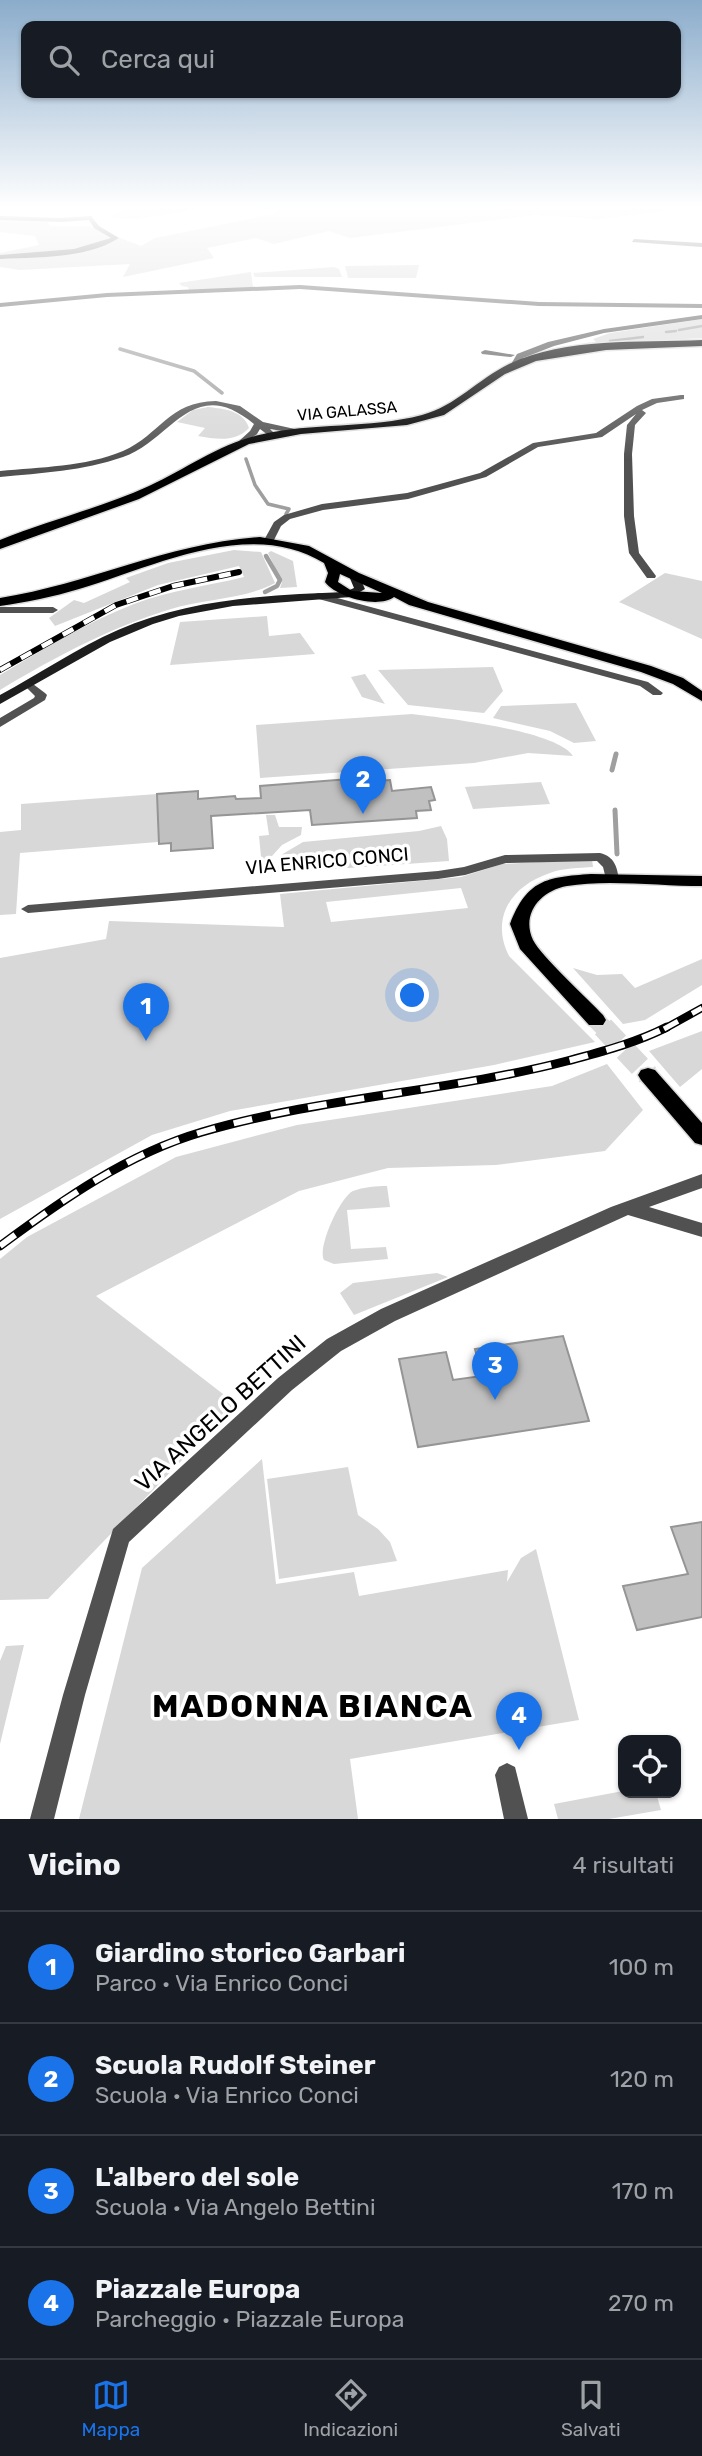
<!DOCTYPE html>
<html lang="it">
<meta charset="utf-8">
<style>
body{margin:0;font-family:Rubik,sans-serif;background:#20242c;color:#f1f3f6}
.controls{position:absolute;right:21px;bottom:21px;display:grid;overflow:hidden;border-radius:14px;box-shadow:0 2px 5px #0004}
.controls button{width:63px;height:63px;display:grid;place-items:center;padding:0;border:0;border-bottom:2px solid #363941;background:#171b24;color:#f1f3f6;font:35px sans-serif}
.you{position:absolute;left:413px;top:996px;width:24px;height:24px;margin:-18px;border:5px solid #fff;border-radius:50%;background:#1a73e8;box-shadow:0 0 0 10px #1a73e833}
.badge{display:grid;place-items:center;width:46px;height:46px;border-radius:50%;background:#1a73e8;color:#fff;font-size:23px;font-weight:700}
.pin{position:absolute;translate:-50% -58px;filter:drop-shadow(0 2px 4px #0008)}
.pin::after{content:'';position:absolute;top:37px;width:24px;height:21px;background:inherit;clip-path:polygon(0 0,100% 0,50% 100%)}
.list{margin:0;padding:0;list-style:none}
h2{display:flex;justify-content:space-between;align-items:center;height:91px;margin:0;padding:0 28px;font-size:30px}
h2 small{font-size:23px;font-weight:400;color:#9ea1a6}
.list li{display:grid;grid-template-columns:46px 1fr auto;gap:21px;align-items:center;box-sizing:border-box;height:112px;padding:0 28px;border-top:2px solid #363941}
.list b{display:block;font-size:26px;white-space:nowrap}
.list p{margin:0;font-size:23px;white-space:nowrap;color:#9ea1a6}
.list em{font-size:23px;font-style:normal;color:#9ea1a6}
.icon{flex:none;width:38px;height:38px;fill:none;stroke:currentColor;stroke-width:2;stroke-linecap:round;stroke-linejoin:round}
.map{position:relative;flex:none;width:702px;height:1819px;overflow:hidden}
.search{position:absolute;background:#171b24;box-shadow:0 2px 5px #0004;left:21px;right:21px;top:21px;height:77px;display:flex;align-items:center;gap:18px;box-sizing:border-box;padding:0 24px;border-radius:14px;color:#9ea1a6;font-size:26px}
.sheet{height:539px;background:#171b24}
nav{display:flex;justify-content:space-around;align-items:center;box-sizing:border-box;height:98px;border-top:2px solid #363941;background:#171b24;font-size:19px;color:#9ea1a6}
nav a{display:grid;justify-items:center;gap:4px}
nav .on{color:#1a73e8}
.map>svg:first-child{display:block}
.green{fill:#d8d8d8;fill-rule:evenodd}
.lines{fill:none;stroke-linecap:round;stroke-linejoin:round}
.stream-far3{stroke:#9f9f9f;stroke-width:2.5}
.stream-far2{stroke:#9f9f9f;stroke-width:3.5}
.stream-far1{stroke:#9f9f9f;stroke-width:4.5}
.stream{stroke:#9f9f9f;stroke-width:5}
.building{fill:#c0c0c0;stroke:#959595;stroke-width:2}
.primary-tunnel-far1{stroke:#d9d9d9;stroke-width:18;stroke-dasharray:18 9;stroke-linecap:butt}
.primary-tunnel{stroke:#d9d9d9;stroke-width:22;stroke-dasharray:22 10;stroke-linecap:butt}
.primary-casing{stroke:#dbdbdb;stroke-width:3}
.street{fill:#515151;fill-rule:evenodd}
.secondary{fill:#1e1e1e;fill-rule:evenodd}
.primary{fill:#000;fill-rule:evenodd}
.rail-far2-casing{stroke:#000;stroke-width:6}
.rail-far1-casing{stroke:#000;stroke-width:8}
.rail-casing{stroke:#000;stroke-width:9}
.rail-far2{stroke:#fff;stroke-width:4.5;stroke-dasharray:12;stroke-linecap:butt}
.rail-far1{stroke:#fff;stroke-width:5;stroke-dasharray:16;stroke-linecap:butt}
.rail{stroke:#fff;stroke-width:6;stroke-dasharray:19;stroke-linecap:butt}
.labels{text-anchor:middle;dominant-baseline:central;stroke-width:7;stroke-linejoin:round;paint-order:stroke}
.far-street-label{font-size:16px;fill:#000;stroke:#fff}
.street-label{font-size:19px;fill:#000;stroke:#fff}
.near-street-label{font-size:23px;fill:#000;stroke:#fff}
.near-district-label{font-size:32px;font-weight:bold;letter-spacing:2px;fill:#000;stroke:#fff}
</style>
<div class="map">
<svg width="702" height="1819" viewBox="0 0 702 1819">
<rect width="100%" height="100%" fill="#fff"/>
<path class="green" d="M130,206h572l-102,13 -65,-4 -185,23 -21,-7 -55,13 -18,-6 -49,10 7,10 -91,19 7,-13 -110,6 -20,-3v-14l39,-8 -4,-9 -35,-4v-12l47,2 3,4h39l52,20 14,-8 119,-24 4,-5 -69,-1 -75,11 -25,-2z
M419,265l-3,13h-68l-3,-12z
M334,267l5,2 3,8h-87l-2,-4z
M251,272l2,15 -63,5 -2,-5 -6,-1 -3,-3z
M702,319v19l-91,5 -15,-1 -3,-3 17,-6z
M208,407c16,2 35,3 41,21 -14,15 -33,11 -51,8l7,-8 -28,-6 16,-12z
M234,550l27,2 14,31c-29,16 -72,16 -104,26 -62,19 -116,48 -171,81v-15c44,-26 87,-53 134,-71 36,-14 74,-18 110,-27l-5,-11 -81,19 -103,41 -6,-8 25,-18 10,3 46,-21 -4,-4 42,-15z
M271,551l22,10 4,26 -17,1 2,-6 -14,-29z
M665,573l37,8v58l-83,-37z
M267,616l2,20 31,-3 15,21 -145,11 10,-43z
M493,667l10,24 -19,22 -76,-8 -30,-35z
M365,674l20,30 -23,-7 -11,-20z
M576,703l20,38 -22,2 -24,-12 -57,-13 8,-12z
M412,714c31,4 144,16 161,42l-45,-3 -54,10 -214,15 -4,-53z
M541,782l9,22 -77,5 -8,-22z
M198,791l1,8 10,-1 4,50 -42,3v-8l-13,-1 -138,11 -4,61 -16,1v-83l21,-2v-26z
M266,815h9l4,12h23l-1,8 -19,10 -20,22 -3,-31 10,-1z
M441,826l6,13 2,22 -172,12 4,-18 22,-13 116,-11z
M592,859l1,8c-14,1 -30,1 -43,6 -39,13 -60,45 -41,83l86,86 -101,23 -264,46 -78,24 -152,84v-261l106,-19 3,-18 175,6 -4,-33 181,-17 41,-13zM461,888l7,20 -137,14 -5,-20z
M702,959v26l-57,35 -22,4 -50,-56 24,7 25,-1 13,14z
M702,1031v38l-22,18 -31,-36z
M607,1064l36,46 -38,41 -109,14 -108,3 -89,23 -203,105 140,108 -188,195 -48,1v-341l27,-22 149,-80 121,-32 255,-39z
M387,1186l3,21 -43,3 4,39 35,-2 2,12 -54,5 -10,-4c-7,-12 16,-63 29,-69 10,-4 24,-5 34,-5z
M437,1273l11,4 -94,38 -14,-22 13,-10z
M262,1459l14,125 78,-12 5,24 149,-26 -1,12 14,-24 15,-9 43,171 -229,39 8,60h-279l63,-251z
M348,1467l10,48 20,14 12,13 7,19 -118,18 -12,-100z
M24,1645l-24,99v-83l6,-15z
M623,1791l33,2 5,17 -52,9h-51l-4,-15z"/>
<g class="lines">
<path class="stream-far3" d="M679,330l23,-4
M666,332l10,-1
M610,341l33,-4"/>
<path class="stream-far2" d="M120,349l74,22 28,22
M246,459l9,26 13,19 21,5 -3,5"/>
<path class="stream-far1" d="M265,592l12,-6 3,-6 -14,-24"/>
<path class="stream" d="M612,770l4,-16
M615,810l2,44"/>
</g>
<path class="building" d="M375,777l1,4 14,-1 2,11 39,-4 4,13 -6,1 2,9 -15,1 1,7 -105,7 -2,-15 -99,6 2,32 -42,3v-8l-12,1 -2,-50 41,-3v8l37,-3 1,3 25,-1 -1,-12z
M563,1336l26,85 -171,26 -19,-88 47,-7 7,28 29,-4 -7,-27z
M702,1522v95l-65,13 -14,-44 65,-12 -17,-47z"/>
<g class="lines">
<path class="primary-tunnel-far1" d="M596,1020l9,9"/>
<path class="primary-tunnel" d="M603,1027l45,48"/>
<defs>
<path id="primary" d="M702,340v6l-96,4 -70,11 -31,13 -61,41 -37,10 -106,9 -52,10 -110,55 -139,50v-9c49,-20 101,-32 149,-54 37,-17 70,-42 110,-51 54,-13 110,-6 163,-20 34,-9 56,-36 87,-51 58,-27 130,-21 193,-24z
M260,537l49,9 50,27 69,29 223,64 32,12 19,13v10l-29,-17 -32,-12 -232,-67 -15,-8c-16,12 -58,0 -69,-15l3,-9 -4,-10c-74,-46 -171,4 -245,26 -26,8 -52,13 -79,17v-8c89,-14 169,-55 260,-61zM340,574l42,19 -30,-2 -14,-9z
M591,874l111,2v10c-41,0 -96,-7 -135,0 -27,5 -46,28 -34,54 8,16 55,59 70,75l3,5 -3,5h-14l-69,-76 -10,-25c17,-44 36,-47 81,-50z
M648,1068l7,2 47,53v22l-7,-2 -54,-63 -3,-5 3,-5z"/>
</defs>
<use href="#primary" class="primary-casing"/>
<path class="street" d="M0,216l61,2 30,-2 8,10 20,12c-33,21 -81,19 -119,21v-4l74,-6 37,-11 -17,-10 -5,-8 -28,2 -61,-2z
M634,239l68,4v4l-70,-5z
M300,285l239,17 163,2v4l-163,-2 -239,-17 -193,8 -107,10v-4l107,-10z
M702,315v4l-98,14 -50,13 -31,12 -6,10 -7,-2 7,-12 31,-12 56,-13z
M485,350l30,5 -4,2 -29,-3 -1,-2z
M681,395h3v4l-27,4 -15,7 4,3 -11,12 -3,29 2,62 5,37 17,23 -1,2h-8l-18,-25 -5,-37v-62l3,-29 9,-11 -34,23 -64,10 -52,30 -78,22 -85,11 -33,9 -9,7 -9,18 -9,-2 11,-20 10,-7 38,-11 85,-11 73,-20 53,-30 63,-10 41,-27 15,-7z
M216,401l24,5 23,16 41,9 -4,3 -30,-5 6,6 -4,3 -12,-9 -3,5 -15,11 -4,-3 12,-11 4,-7c-61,-51 -82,16 -131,33 -40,14 -82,16 -123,20v-6c40,-4 85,-4 123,-20 38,-17 45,-49 93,-50z
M319,593l329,89 15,11 -2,2h-8l-13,-9 -325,-88v-4z
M0,607h53l5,3 -5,3h-53z
M29,681l16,12 2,2 -2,5 -45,27v-9l34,-20 1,-2 -12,-12z
M600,853c15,4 17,14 19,27l-2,3h-10l-4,-16 -6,-6 -91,2 -41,12 -27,4 -410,34 -7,-4 7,-4 410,-34 26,-4 41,-12z
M702,1174v14l-53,19 53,16v14l-74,-22 -233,106 -54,30 -49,39 -163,152 -44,153 -31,124h-24l33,-124 50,-166 165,-151 49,-39 54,-30 63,-28 167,-74z
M507,1763l8,4 13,52h-24l-9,-44 4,-8z"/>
<path class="secondary" d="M354,573l4,1 7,15 -14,8 -118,9 -54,10 -26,8 -43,18 -110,62v-9c39,-21 77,-47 118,-65 71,-31 150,-35 227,-38l9,-4 -5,-12z"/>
<use href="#primary" class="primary"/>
<defs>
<path id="rail-far2" d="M0,670l116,-65 57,-19 66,-14"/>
<path id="rail-far1" d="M664,1029l38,-21"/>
<path id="rail" d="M0,1246c62,-46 127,-92 202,-114 119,-35 245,-40 365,-71 33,-9 69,-18 100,-34"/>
</defs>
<use href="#rail-far2" class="rail-far2-casing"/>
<use href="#rail-far1" class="rail-far1-casing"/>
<use href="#rail" class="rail-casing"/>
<use href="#rail-far2" class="rail-far2"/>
<use href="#rail-far1" class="rail-far1"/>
<use href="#rail" class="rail"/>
</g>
<linearGradient id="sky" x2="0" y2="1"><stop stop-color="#8baccb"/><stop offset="0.45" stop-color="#fff"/><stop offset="1" stop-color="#fff" stop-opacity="0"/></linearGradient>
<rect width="702" height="460" fill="url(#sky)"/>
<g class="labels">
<g class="far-street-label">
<text transform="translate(347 411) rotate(-5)">VIA GALASSA</text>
</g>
<g class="street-label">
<text transform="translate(327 861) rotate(-5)">VIA ENRICO CONCI</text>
</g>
<g class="near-street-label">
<text transform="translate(220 1413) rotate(-42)">VIA ANGELO BETTINI</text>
</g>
<g class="near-district-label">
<text x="313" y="1706">MADONNA BIANCA</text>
</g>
</g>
</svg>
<div class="controls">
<button><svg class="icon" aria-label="locate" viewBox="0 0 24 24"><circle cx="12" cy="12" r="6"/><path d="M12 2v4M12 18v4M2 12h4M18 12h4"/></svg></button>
</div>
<div class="you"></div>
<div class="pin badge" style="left:146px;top:1041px">1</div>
<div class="pin badge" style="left:363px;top:814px">2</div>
<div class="pin badge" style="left:495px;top:1400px">3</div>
<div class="pin badge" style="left:519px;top:1750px">4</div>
<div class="search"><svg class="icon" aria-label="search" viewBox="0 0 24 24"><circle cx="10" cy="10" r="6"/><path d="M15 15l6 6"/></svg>Cerca qui</div>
</div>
<section class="sheet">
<h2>Vicino<small>4 risultati</small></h2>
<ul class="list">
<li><span class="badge">1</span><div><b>Giardino storico Garbari</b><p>Parco · Via Enrico Conci</p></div><em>100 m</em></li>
<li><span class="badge">2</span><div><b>Scuola Rudolf Steiner</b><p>Scuola · Via Enrico Conci</p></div><em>120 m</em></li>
<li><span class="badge">3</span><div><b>L'albero del sole</b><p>Scuola · Via Angelo Bettini</p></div><em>170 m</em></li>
<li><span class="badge">4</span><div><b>Piazzale Europa</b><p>Parcheggio · Piazzale Europa</p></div><em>270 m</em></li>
</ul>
</section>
<nav>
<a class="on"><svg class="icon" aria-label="map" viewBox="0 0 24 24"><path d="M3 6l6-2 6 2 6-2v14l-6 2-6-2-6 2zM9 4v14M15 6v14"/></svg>Mappa</a>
<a><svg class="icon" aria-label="directions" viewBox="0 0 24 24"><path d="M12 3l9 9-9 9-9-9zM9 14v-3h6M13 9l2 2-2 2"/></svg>Indicazioni</a>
<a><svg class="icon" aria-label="saved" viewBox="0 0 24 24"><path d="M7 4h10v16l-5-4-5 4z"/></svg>Salvati</a>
</nav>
